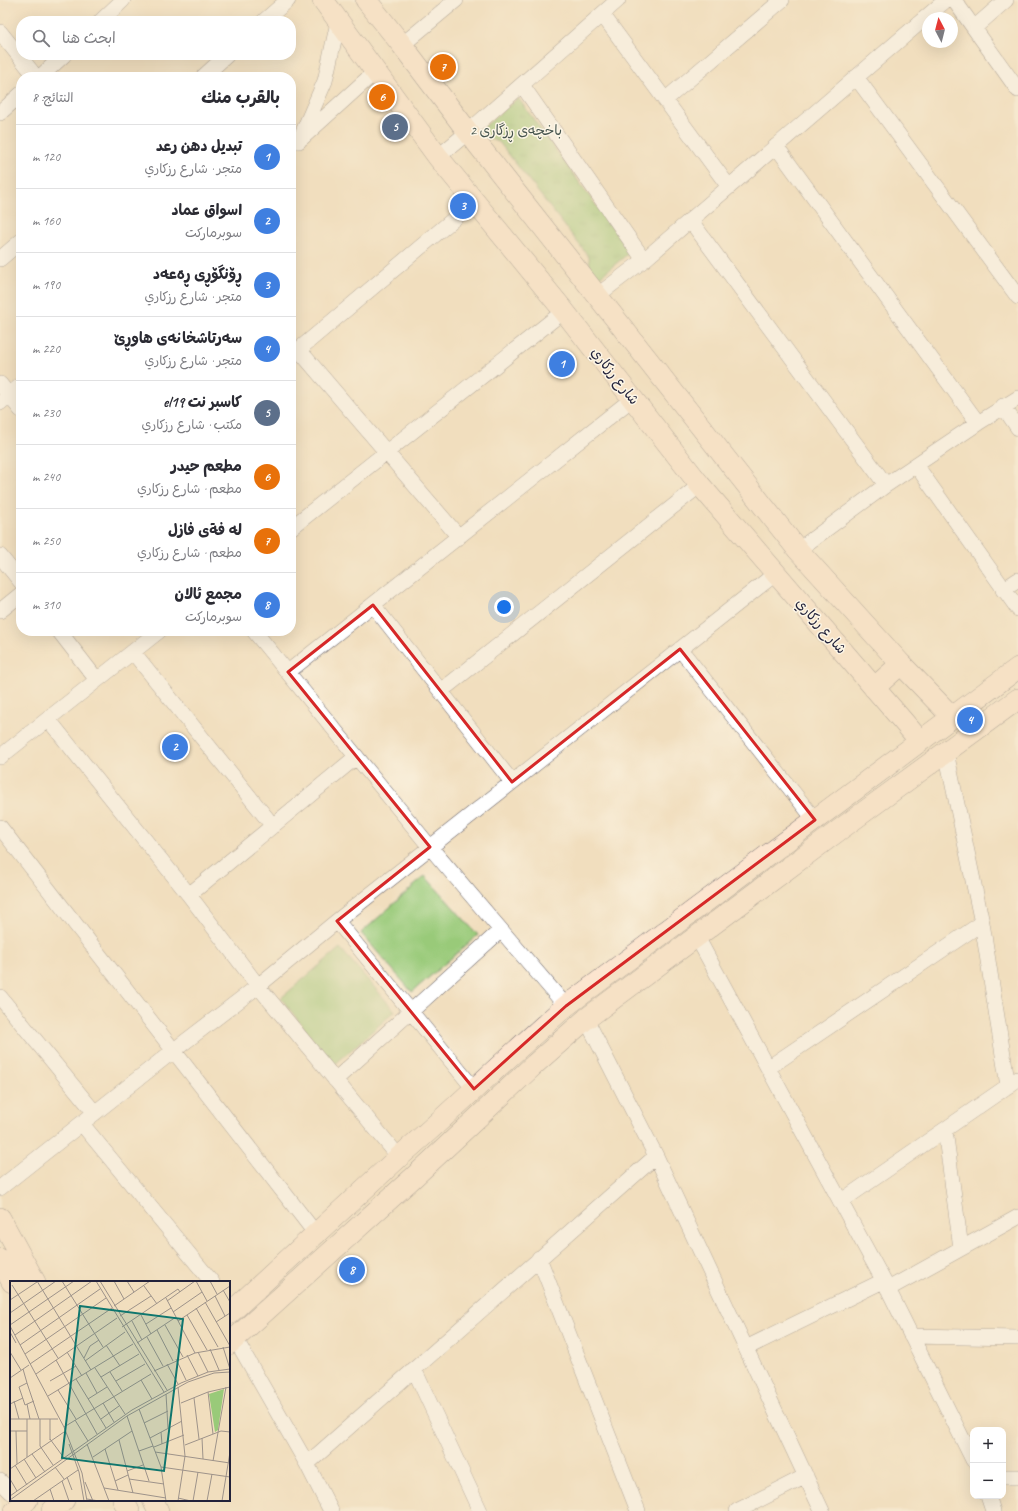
<!DOCTYPE html>
<html lang="ar">
<meta charset="utf-8">
<style>
body{margin:0;font-family:Caveat,"Playpen Sans Arabic",sans-serif;background:#f7f7f7;color:#2b2b33;direction:rtl}
.controls{position:absolute;right:12px;bottom:12px;display:grid;overflow:hidden;border-radius:8px;box-shadow:0 4px 16px #0002}
.controls button{width:36px;height:36px;display:grid;place-items:center;padding:0;border:0;border-bottom:1px solid #e1e1e2;background:#fff;color:#2b2b33;font:20px sans-serif}
.compass{position:absolute;left:922px;top:12px;width:36px;height:36px;border-radius:50%;background:#fff;box-shadow:0 4px 16px #0002;rotate:353deg}
.you{position:absolute;left:504px;top:607px;width:14px;height:14px;margin:-10px;border:3px solid #fff;border-radius:50%;background:#1a73e8;box-shadow:0 0 0 6px #1a73e833}
.badge{display:grid;place-items:center;width:26px;height:26px;border-radius:50%;background:#1a73e8;color:#fff;font-size:13px;font-weight:700}
.pin{position:absolute;translate:-50% -50%;border:2px solid #fff;box-shadow:0 1px 4px #0006}
.list{margin:0;padding:0;list-style:none}
h2{display:flex;justify-content:space-between;align-items:center;height:52px;margin:0;padding:0 16px;font-size:17px}
h2 small{font-size:13px;font-weight:400;color:#7c7c81}
.list li{display:grid;grid-template-columns:26px 1fr auto;gap:12px;align-items:center;box-sizing:border-box;height:64px;padding:0 16px;border-top:1px solid #e1e1e2}
.list b{display:block;font-size:15px;white-space:nowrap}
.list p{margin:0;font-size:13px;white-space:nowrap;color:#7c7c81}
.list em{font-size:13px;font-style:normal;color:#7c7c81}
.icon{flex:none;width:22px;height:22px;fill:none;stroke:currentColor;stroke-width:2;stroke-linecap:round;stroke-linejoin:round}
.map{position:relative;flex:none;width:1018px;height:1511px;overflow:hidden;direction:ltr}
.search{position:absolute;background:#fff;box-shadow:0 4px 16px #0002;left:16px;top:16px;width:280px;height:44px;display:flex;align-items:center;gap:10px;box-sizing:border-box;padding:0 14px;border-radius:16px;color:#7c7c81;font-size:15px}
.panel{position:absolute;background:#fff;box-shadow:0 4px 16px #0002;left:16px;top:72px;width:280px;height:564px;border-radius:16px;direction:rtl}
.map>svg:first-child{display:block}
.grass{fill:url(#grass-tufts);stroke:#5e765a}
.pitch{fill:#99ca79;stroke:#5e765a}
.lines{fill:none;stroke-linecap:round;stroke-linejoin:round}
.street-casing{stroke:#6a6469;stroke-width:16}
.secondary-casing{stroke:#6a6469;stroke-width:22}
.street{stroke:#fff;stroke-width:15}
.secondary{stroke:#fce5cf;stroke-width:21}
.marked{fill:none;stroke:#d62828;stroke-width:3;stroke-linejoin:round}
.labels{text-anchor:middle;dominant-baseline:central;stroke-width:3;stroke-linejoin:round;paint-order:stroke}
.park-label{font-size:14px;fill:#46544e;stroke:#fcf5e5}
.street-label{font-size:14px;fill:#22223b;stroke:#fcf5e5}
.inset-road{fill:none;stroke:#9e938a;stroke-width:1}
.view{fill:#0f766e;fill-opacity:0.15;stroke:#0f766e;stroke-width:2}
.inset-edge{fill:none;stroke:#22223b;stroke-width:2}
</style>
<div class="map">
<svg width="1018" height="1511" viewBox="0 0 1018 1511">
<defs>
<pattern id="grass-tufts" width="24" height="20" patternUnits="userSpaceOnUse"><rect width="24" height="20" fill="#99ca79"/><path d="M3 7l-1-3M5 7V3M7 7l1-3M15 17l-1-3M17 17v-4M19 17l1-3" fill="none" stroke="#84ad6a"/></pattern>
</defs>
<rect width="100%" height="100%" fill="#fcf5e5"/>
<filter id="ink" filterUnits="userSpaceOnUse"><feTurbulence type="fractalNoise" baseFrequency=".025" numOctaves="2"/><feDisplacementMap in="SourceGraphic" scale="8" xChannelSelector="R" yChannelSelector="G"/><feConvolveMatrix kernelMatrix="1 2 1 2 8 2 1 2 1" color-interpolation-filters="sRGB"/></filter>
<filter id="wash" filterUnits="userSpaceOnUse"><feTurbulence type="fractalNoise" baseFrequency=".012" numOctaves="4" result="noise"/><feDisplacementMap in="SourceGraphic" scale="16" xChannelSelector="R" yChannelSelector="G"/><feGaussianBlur stdDeviation="0.9" result="paint"/><feColorMatrix in="noise" values="0 0 0 0 0 0 0 0 0 0 0 0 0 0 0 0 0 1.4 0 .05"/><feComposite in="paint" operator="in"/></filter>
<g filter="url(#wash)">
<rect width="100%" height="100%" fill="#f1debe"/>
<path class="grass" d="M518,98l112,154 -34,28 -6,-10 -1,-13 -90,-115 -12,-4 -7,-8z"/>
<path class="pitch" d="M425,876l53,59 -66,57 -51,-59z
M340,948l55,63 -62,55 -52,-68z"/>
</g>
<g filter="url(#ink)">
<g class="lines">
<defs>
<path id="street" d="M954,0l64,90
M602,14l127,173
M101,21l22,-21
M264,21l24,-21
M974,28l32,-28
M0,32l36,45
M402,45l54,-45
M40,77l24,-22
M203,77l24,-22
M856,77l162,220
M522,85l122,175
M665,100l117,-100
M0,113l21,-19
M302,138l74,-67
M299,141l26,-60 13,-59
M776,146l202,277
M438,157l30,-25 150,-132
M690,220l196,265
M0,259l21,-18
M598,295l46,-35 302,-260
M299,350l160,187
M291,356l183,-154
M0,384l21,26
M0,403l21,-18
M1003,406l15,22
M916,465l102,144
M291,528l273,-217
M798,550l88,-65 92,-62 40,-25
M0,556l21,26
M1003,590l15,-10
M373,605l139,177
M0,611l21,-17
M59,631l38,49
M254,631l176,216 136,159
M680,649l135,171
M133,652l140,174
M288,672l344,-273
M441,691l259,-206
M48,719l141,176 69,91 141,171
M946,752l36,171 26,163
M0,757l159,-126
M0,827l316,407
M189,895l167,-138
M337,921l137,168
M697,937l191,352 85,171
M0,997l95,116
M586,1019l70,137 166,355
M768,1068l214,-145
M335,1080l166,-150
M82,1124l130,158
M945,1130l16,118
M0,1188l173,-137 85,-65 79,-65 438,-347
M840,1202l178,-123
M539,1258l99,253
M888,1289l130,-72
M911,1336l107,2
M235,1338l72,126 24,47
M746,1348l137,-67
M414,1369l66,142
M307,1464l349,-308
M1003,1477h15
M0,1481l11,11
M988,1496l5,15
M737,1511l69,-35"/>
<path id="secondary" d="M323,0l115,157 126,154 136,174 220,256
M366,0l36,45 66,87 330,418 103,114 51,53
M874,688l27,-24
M0,1218l35,64
M0,1259l12,23
M229,1314l170,-157c57,-49 110,-102 167,-151l452,-338
M229,1344l186,-168 120,-112 51,-45 252,-188 180,-132
M123,1500l6,11
M153,1500l5,11
M15,1511l12,-11
M52,1511l12,-11"/>
</defs>
<use href="#street" class="street-casing"/>
<use href="#secondary" class="secondary-casing"/>
<use href="#street" class="street"/>
<use href="#secondary" class="secondary"/>
</g>
</g>
<path d="M0 0H1018V1511H0ZM373,605l139,177 168,-133 135,171 -249,186 -92,83 -137,-168 93,-74 -142,-175z" fill="#f1debe" fill-opacity=".55" fill-rule="evenodd"/>
<path class="marked" d="M373,605l139,177 168,-133 135,171 -249,186 -92,83 -137,-168 93,-74 -142,-175z"/>
<g class="labels">
<g class="park-label">
<text x="516" y="130">باخچەی ڕزگاری 2</text>
</g>
<g class="street-label">
<text transform="translate(615 376) rotate(52)">شارع رزكاري</text>
<text transform="translate(821 626) rotate(49)">شارع رزكاري</text>
</g>
</g>
<g transform="translate(10 1281)">
<rect width="220" height="220" fill="#f1debe"/>
<path d="M214,108l-6,41 -3,2 -6,-38z" fill="#99ca79"/>
<path class="inset-road" d="M27,0l54,89M52,0l41,66M86,0l68,111M90,0l67,109M104,0l10,18M117,0l7,11M186,0l11,20M200,0l7,13M2,4l46,73M134,5l13,18M213,9l7,12M205,15l10,20M156,17l29,55M0,19l27,-18M157,20l28,-20M195,21l25,44M104,25l36,-25M186,27l22,39M163,31l29,-20M0,32l46,-32M131,34l10,19M177,34l20,35M110,35l31,-20M122,40l10,19M168,40l52,-35M206,41l14,-9M136,43l25,-16M0,44l64,-44M155,44l18,32M0,45l54,101 18,46 5,28M112,46l56,-38 2,3M147,49l16,31M0,51l6,11M5,54l77,-54M137,56l16,29M127,62l39,-26M10,64l80,-56M96,64l14,21M213,66l7,22M200,68l9,21M0,71l11,18M57,71l15,24M188,71l10,20M15,73l81,-56M177,74l11,21M74,77l6,-12 9,-6M166,78l10,21M46,79l41,74M75,80l40,-29M20,83l82,-56M157,83l11,20M85,87l30,46M13,88l4,14 -8,4 6,18 9,-4M144,90l41,-18 35,-6M100,91l12,19M76,92l11,20M26,93l81,-56M91,96l38,-23M0,97l19,-13M66,98l30,49M131,99l11,19M40,100l26,-15M106,100l29,-17M17,102l12,36M48,109l18,29M198,111l5,42M156,113l2,34M38,115l85,-52M184,117l5,41M78,118l19,-12M4,120l5,18M93,122l11,19M171,122l27,-11 22,-5M0,123l13,-6M17,123l3,15M129,128l22,58 5,34M117,135l22,65M0,138h48M30,138v27l13,19M91,138l18,-13M65,139l13,21M134,142l24,-12M54,146l87,-53M0,150h17M6,150l1,33M151,151l1,12M140,157l32,-17M192,157l1,21M40,158l14,19M40,159v-21M109,159l14,53M59,163l10,28 5,29M77,163l22,57M175,164l36,-14 9,1M144,166l30,-12M95,168l13,41M129,170l14,-5M145,171l75,11M22,173l13,18M17,176v-38M83,176l39,-26M14,178l12,19M203,180l13,-74M5,184l12,20M45,186l9,12M151,186l69,10M0,188l54,-37M117,190l16,-6M57,196l5,13M0,198l7,12M119,198l35,5M52,200l7,20M105,200l13,-6M75,201l8,19M94,207l62,10M40,208l4,12M0,215l122,-86 49,-27 27,-11 22,-3M168,217l13,3M77,218l12,2M0,219l117,-84 61,-34 26,-9 16,-1M23,220l45,-31M168,220l7,-45 -7,-69M183,220l5,-29M197,220l5,-27M212,220l8,-49"/>
<path class="view" d="M70,25l103,13 -19,152 -102,-13z"/>
<rect width="220" height="220" class="inset-edge"/>
</g>
</svg>
<div class="controls">
<button>+</button>
<button>−</button>
</div>
<svg class="compass" viewBox="-18 -18 36 36"><path d="M0-13l5 13h-10z" fill="#e53935"/><path d="M0 13l5-13h-10z" fill="#7c7c81"/></svg>
<div class="you"></div>
<div class="pin badge" style="left:562px;top:364px;background:#3f7fe0">1</div>
<div class="pin badge" style="left:175px;top:747px;background:#3f7fe0">2</div>
<div class="pin badge" style="left:463px;top:206px;background:#3f7fe0">3</div>
<div class="pin badge" style="left:970px;top:720px;background:#3f7fe0">4</div>
<div class="pin badge" style="left:395px;top:127px;background:#5c6f8a">5</div>
<div class="pin badge" style="left:382px;top:97px;background:#e8710a">6</div>
<div class="pin badge" style="left:443px;top:67px;background:#e8710a">7</div>
<div class="pin badge" style="left:352px;top:1270px;background:#3f7fe0">8</div>
<div class="search"><svg class="icon" aria-label="search" viewBox="0 0 24 24"><circle cx="10" cy="10" r="6"/><path d="M15 15l6 6"/></svg>ابحث هنا</div>
<section class="panel">
<h2>بالقرب منك<small>النتائج: 8</small></h2>
<ul class="list">
<li><span class="badge" style="background:#3f7fe0">1</span><div><b>تبديل دهن رعد</b><p>متجر · شارع رزكاري</p></div><em>120 m</em></li>
<li><span class="badge" style="background:#3f7fe0">2</span><div><b>اسواق عماد</b><p>سوبرماركت</p></div><em>160 m</em></li>
<li><span class="badge" style="background:#3f7fe0">3</span><div><b>ڕۆنگۆڕی ڕەعەد</b><p>متجر · شارع رزكاري</p></div><em>190 m</em></li>
<li><span class="badge" style="background:#3f7fe0">4</span><div><b>سەرتاشخانەى ھاوڕێ</b><p>متجر · شارع رزكاري</p></div><em>220 m</em></li>
<li><span class="badge" style="background:#5c6f8a">5</span><div><b>كاسبر نت el19</b><p>مكتب · شارع رزكاري</p></div><em>230 m</em></li>
<li><span class="badge" style="background:#e8710a">6</span><div><b>مطعم حيدر</b><p>مطعم · شارع رزكاري</p></div><em>240 m</em></li>
<li><span class="badge" style="background:#e8710a">7</span><div><b>له فةى فازل</b><p>مطعم · شارع رزكاري</p></div><em>250 m</em></li>
<li><span class="badge" style="background:#3f7fe0">8</span><div><b>مجمع ئالان</b><p>سوبرماركت</p></div><em>310 m</em></li>
</ul>
</section>
</div>
